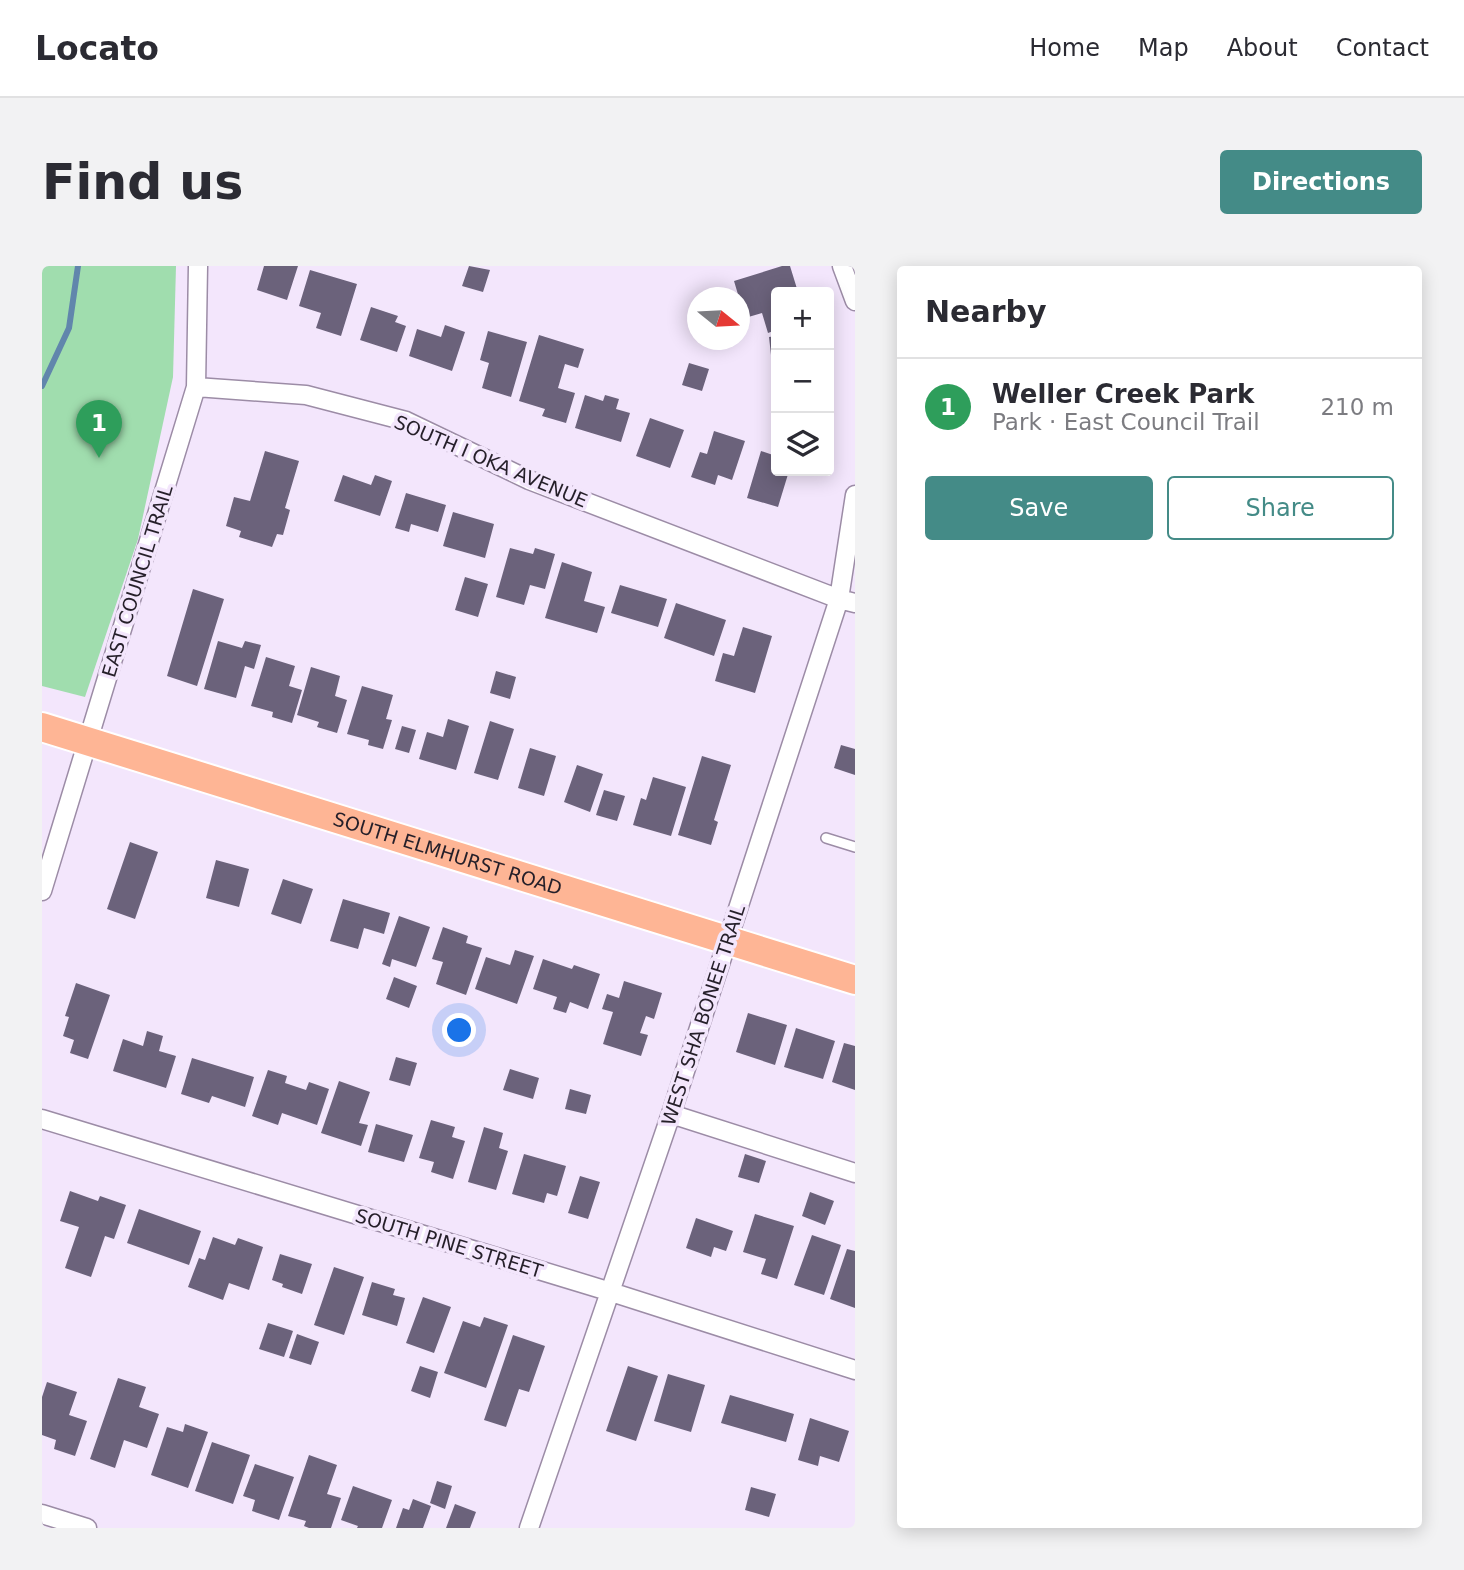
<!DOCTYPE html>
<meta charset="utf-8">
<style>
body{margin:0;font-family:"DejaVu Sans",sans-serif;background:#f2f2f3;color:#2b2b33}
.controls{position:absolute;right:21px;top:21px;display:grid;overflow:hidden;border-radius:7px;box-shadow:0 4px 18px #0003}
.controls button{width:63px;height:63px;display:grid;place-items:center;padding:0;border:0;border-bottom:2px solid #e1e1e2;background:#fff;color:#2b2b33;font:35px sans-serif}
.compass{position:absolute;left:645px;top:21px;width:63px;height:63px;border-radius:50%;background:#fff;box-shadow:0 4px 18px #0003;rotate:108deg}
.you{position:absolute;left:418px;top:765px;width:24px;height:24px;margin:-18px;border:5px solid #fff;border-radius:50%;background:#1a73e8;box-shadow:0 0 0 10px #1a73e833}
.badge{display:grid;place-items:center;width:46px;height:46px;border-radius:50%;background:#448b87;color:#fff;font-size:23px;font-weight:700}
.pin{position:absolute;translate:-50% -58px;filter:drop-shadow(0 2px 4px #0008)}
.pin::after{content:'';position:absolute;top:37px;width:24px;height:21px;background:inherit;clip-path:polygon(0 0,100% 0,50% 100%)}
.list{margin:0;padding:0;list-style:none}
h2{display:flex;justify-content:space-between;align-items:center;height:91px;margin:0;padding:0 28px;font-size:30px}
h2 small{font-size:23px;font-weight:400;color:#7c7c81}
.list li{display:grid;grid-template-columns:46px 1fr auto;gap:21px;align-items:center;box-sizing:border-box;height:98px;padding:0 28px;border-top:2px solid #e1e1e2}
.list b{display:block;font-size:26px;white-space:nowrap}
.list p{margin:0;font-size:23px;white-space:nowrap;color:#7c7c81}
.list em{font-size:23px;font-style:normal;color:#7c7c81}
.actions{display:flex;gap:14px;padding:21px 28px}
.actions a{flex:1;padding:16px 0;border:2px solid #448b87;border-radius:7px;text-align:center;font-size:24px;color:#448b87}
.actions .main{background:#448b87;color:#fff}
.icon{flex:none;width:38px;height:38px;fill:none;stroke:currentColor;stroke-width:2;stroke-linecap:round;stroke-linejoin:round}
.map{position:relative;flex:none;width:813px;height:1262px;overflow:hidden;border-radius:7px}
header{display:flex;align-items:center;gap:42px;box-sizing:border-box;height:98px;padding:0 35px;background:#fff;border-bottom:2px solid #e1e1e2}
header strong{font-size:33px}
nav{display:flex;gap:38px;margin-inline-start:auto;font-size:24px}
.intro{display:flex;align-items:center;justify-content:space-between;box-sizing:border-box;height:168px;padding:0 42px}
h1{margin:0;font-size:49px}
.button{padding:18px 32px;border-radius:7px;background:#448b87;color:#fff;font-size:24px;font-weight:700}
main{display:flex;gap:42px;padding:0 42px}
aside{flex:1;background:#fff;border-radius:7px;box-shadow:0 4px 18px #0003}
.map>svg:first-child{display:block}
.green{fill:#a0ddae}
.lines{fill:none;stroke-linecap:round;stroke-linejoin:round}
.stream{stroke:#6186ac;stroke-width:6}
.building{fill:#6b627b}
.lane-casing{stroke:#9c8ca6;stroke-width:12}
.street-casing{stroke:#9c8ca6;stroke-width:21}
.primary-casing{stroke:#fff;stroke-width:32}
.lane{stroke:#fff;stroke-width:9}
.street{stroke:#fff;stroke-width:18}
.primary{stroke:#feb595;stroke-width:28}
.labels{text-anchor:middle;dominant-baseline:central;stroke-width:7;stroke-linejoin:round;paint-order:stroke}
.street-label{font-size:19px;fill:#251f29;stroke:#f3e6fc}
</style>
<header>
<strong>Locato</strong>
<nav><a>Home</a><a>Map</a><a>About</a><a>Contact</a></nav>
</header>
<div class="intro"><h1>Find us</h1><a class="button">Directions</a></div>
<main>
<div class="map">
<svg width="813" height="1262" viewBox="0 0 813 1262">
<rect width="100%" height="100%" fill="#f3e6fc"/>
<path class="green" d="M0,0h134l-3,111 -35,162 -53,158 -43,-11z"/>
<g class="lines">
<path class="stream" d="M0,120l27,-58 9,-62"/>
</g>
<path class="building" d="M222,0h34l-11,34 -30,-10z
M427,0l21,4 -7,22 -21,-6z
M740,0h8l8,26h-22v38l-8,3 -6,-20 -17,5 -11,-37z
M268,4l47,14 -16,52 -25,-8 5,-15 -22,-7z
M329,41l27,9 -3,6 11,4 -9,26 -37,-12z
M403,59l20,7 -13,39 -43,-15 8,-27 24,8z
M446,65l39,11 -16,55 -29,-9 7,-25 -9,-3z
M497,69l45,14 -6,19 -13,-4 -7,24 17,5 -9,30 -24,-7 3,-7 -26,-8z
M734,70v46h-2l-5,-45z
M647,97l20,6 -7,22 -20,-6z
M543,129l18,6 2,-6 14,4 -3,10 14,4 -9,29 -46,-14z
M608,152l34,12 -14,38 -34,-12z
M672,165l31,10 -13,39 -14,-5 -3,10 -24,-8 9,-25 7,2z
M223,185l34,10 -14,47 5,2 -7,25 -6,-1 -5,13 -33,-10 2,-6 -15,-5 8,-29 16,4z
M719,185l15,5v15h13l-11,36 -31,-9z
M301,209l28,10 4,-10 17,6 -12,35 -46,-15z
M364,227l40,12 -8,27 -27,-8 -2,8 -14,-4z
M411,246l41,12 -9,34 -42,-12z
M468,282l23,6 2,-6 20,6 -10,35 -15,-4 -6,20 -28,-8z
M520,296l30,10 -8,29 21,6 -8,26 -52,-15z
M423,311l23,7 -10,33 -23,-7z
M578,319l47,14 -9,28 -47,-14z
M151,323l31,10 -27,87 -30,-10z
M634,337l50,17 -12,36 -50,-18z
M701,361l29,9 -17,57 -40,-12 8,-28 11,3z
M176,375l24,7 3,-7 16,4 -7,24 -9,-3 -9,32 -32,-9z
M224,391l29,9 -6,20 13,4 -10,33 -20,-6 1,-5 -22,-6z
M269,401l29,9 -5,20 12,4 -10,33 -20,-6 2,-5 -22,-7z
M454,405l20,6 -6,22 -20,-6z
M320,420l31,9 -7,24 6,1 -9,29 -15,-4 1,-5 -22,-6z
M406,453l21,7 -13,44 -37,-11 8,-27 16,5z
M448,455l24,8 -16,51 -24,-7z
M360,460l14,4 -7,23 -14,-4z
M799,479l14,4v26l-21,-7z
M488,482l26,8 -12,40 -26,-8z
M660,490l29,9 -17,55 4,2 -7,23 -33,-10z
M535,499l26,9 -13,38 -26,-10z
M611,511l33,10 -15,49 -38,-11 8,-27 5,2z
M562,524l21,6 -8,25 -21,-6z
M88,576l28,10 -23,67 -28,-10z
M174,594l33,9 -10,38 -33,-9z
M241,613l30,10 -12,35 -30,-10z
M301,633l47,14 -6,21 -20,-6 -6,21 -28,-8z
M357,650l31,11 -14,40 -24,-8 -2,8 -8,-3z
M401,661l25,9 -2,7 16,5 -16,47 -30,-11 7,-22 -11,-3z
M473,684l19,6 -17,48 -42,-15 11,-32 24,8z
M501,693l29,10 2,-4 26,9 -12,35 -18,-7 -4,11 -13,-4 4,-12 -24,-8z
M352,711l23,9 -8,22 -23,-9z
M582,715l38,12 -8,26 -8,-3 -6,17 8,2 -7,21 -38,-12 10,-32 -11,-3 5,-15 12,4z
M34,717l34,12 -22,64 -18,-6 4,-13 -11,-4 6,-19 -4,-1z
M706,747l39,12 -12,40 -39,-13z
M754,762l39,13 -12,38 -39,-12z
M105,765l16,5 -4,15 17,5 -10,32 -53,-17 10,-32 20,7z
M802,777l11,3v44l-23,-8z
M354,791l21,6 -7,23 -21,-6z
M150,792l62,19 -9,30 -33,-11 -3,7 -28,-9z
M468,803l29,9 -6,21 -30,-9z
M226,804l19,6 -2,7 21,7 3,-8 20,7 -12,36 -35,-12 -4,12 -26,-9z
M297,815l31,11 -11,31 9,2 -7,21 -40,-13z
M528,823l21,6 -5,19 -21,-5z
M389,854l24,7 -3,10 13,4 -12,38 -22,-7 3,-10 -15,-4z
M334,858l37,11 -9,27 -36,-10z
M442,861l19,6 -4,15 9,3 -12,39 -28,-8z
M482,888l42,12 -9,30 -10,-3 -3,10 -32,-9z
M703,888l21,7 -7,22 -21,-6z
M538,910l20,6 -12,37 -20,-6z
M28,925l28,10 2,-5 26,9 -12,34 -9,-3 -14,41 -26,-9 14,-41 -19,-6z
M768,926l24,9 -9,24 -23,-9z
M97,943l62,22 -12,34 -62,-22z
M713,948l39,12 -17,53 -16,-5 5,-15 -23,-7z
M654,952l37,13 -7,20 -12,-4 -3,10 -25,-9z
M770,969l29,10 -17,50 -30,-10z
M171,971l22,8 3,-7 25,9 -14,43 -20,-7 -6,17 -35,-13 11,-29 6,2z
M805,983l8,2v57l-25,-9z
M238,988l32,10 -10,30 -20,-7 1,-3 -11,-4z
M292,1001l30,10 -20,58 -30,-10z
M330,1016l23,7 -2,6 12,3 -8,28 -35,-11z
M381,1031l28,10 -17,46 -28,-10z
M442,1051l24,8 -22,63 -42,-15 19,-52 17,6z
M226,1057l25,8 -9,26 -25,-8z
M255,1068l22,8 -8,23 -22,-7z
M471,1069l32,11 -16,46 -10,-3 -13,38 -22,-7z
M378,1100l18,6 -8,26 -19,-7z
M586,1100l30,10 -22,65 -30,-10z
M626,1108l37,11 -14,47 -37,-11z
M76,1112l28,9 -7,20 20,7 -12,34 -23,-8 -9,28 -25,-9z
M5,1116l30,10 -8,23 18,6 -12,35 -21,-7 2,-9 -14,-5v-38z
M688,1129l64,19 -8,28 -65,-19z
M768,1152l39,13 -10,31 -19,-6 -2,10 -20,-6z
M143,1158l23,8 -20,56 -37,-13 16,-48 16,5z
M170,1176l38,13 -17,49 -38,-13z
M267,1189l28,10 -10,29 14,4 -10,30h-22l-5,-2 2,-5 -18,-5z
M213,1198l39,13 -15,43 -27,-9 3,-11 -12,-4z
M395,1215l15,5 -7,23 -15,-6z
M311,1220l39,14 -10,28h-25l1,-2 -17,-6z
M709,1221l25,7 -7,23 -24,-7z
M371,1233l18,7 -8,22h-27l7,-20 6,2z
M413,1238l21,8 -6,16h-24z"/>
<g class="lines">
<defs>
<path id="lane" d="M784,572l29,9"/>
<path id="street" d="M800,0l13,35
M154,121l110,8 100,26 123,59 310,119 16,4
M0,625l154,-504 2,-121
M629,848l184,59
M0,853l569,173 244,78
M0,1248l45,14
M487,1262l142,-414 168,-515 16,-104"/>
<g id="primary">
<path id="s1" d="M0,461l813,253"/>
</g>
</defs>
<use href="#lane" class="lane-casing"/>
<use href="#street" class="street-casing"/>
<use href="#primary" class="primary-casing"/>
<use href="#lane" class="lane"/>
<use href="#street" class="street"/>
<use href="#primary" class="primary"/>
</g>
<g class="labels">
<g class="street-label">
<text transform="translate(449 195) rotate(23)">SOUTH I OKA AVENUE</text>
<text transform="translate(95 315) rotate(-73)">EAST COUNCIL TRAIL</text>
<text stroke="none"><textPath href="#s1" startOffset="425">SOUTH ELMHURST ROAD</textPath></text>
<text transform="translate(661 749) rotate(-72)">WEST SHA BONEE TRAIL</text>
<text transform="translate(407 977) rotate(17)">SOUTH PINE STREET</text>
</g>
</g>
</svg>
<div class="controls">
<button>+</button>
<button>−</button>
<button><svg class="icon" aria-label="layers" viewBox="0 0 24 24"><path d="M12 4l9 5-9 5-9-5zM3 14l9 5 9-5"/></svg></button>
</div>
<svg class="compass" viewBox="-18 -18 36 36"><path d="M0-13l5 13h-10z" fill="#e53935"/><path d="M0 13l5-13h-10z" fill="#7c7c81"/></svg>
<div class="you"></div>
<div class="pin badge" style="left:57px;top:192px;background:#2e9e5b">1</div>
</div>
<aside>
<h2>Nearby<small></small></h2>
<ul class="list">
<li><span class="badge" style="background:#2e9e5b">1</span><div><b>Weller Creek Park</b><p>Park · East Council Trail</p></div><em>210 m</em></li>
</ul>
<div class="actions"><a class="main">Save</a><a>Share</a></div>
</aside>
</main>
